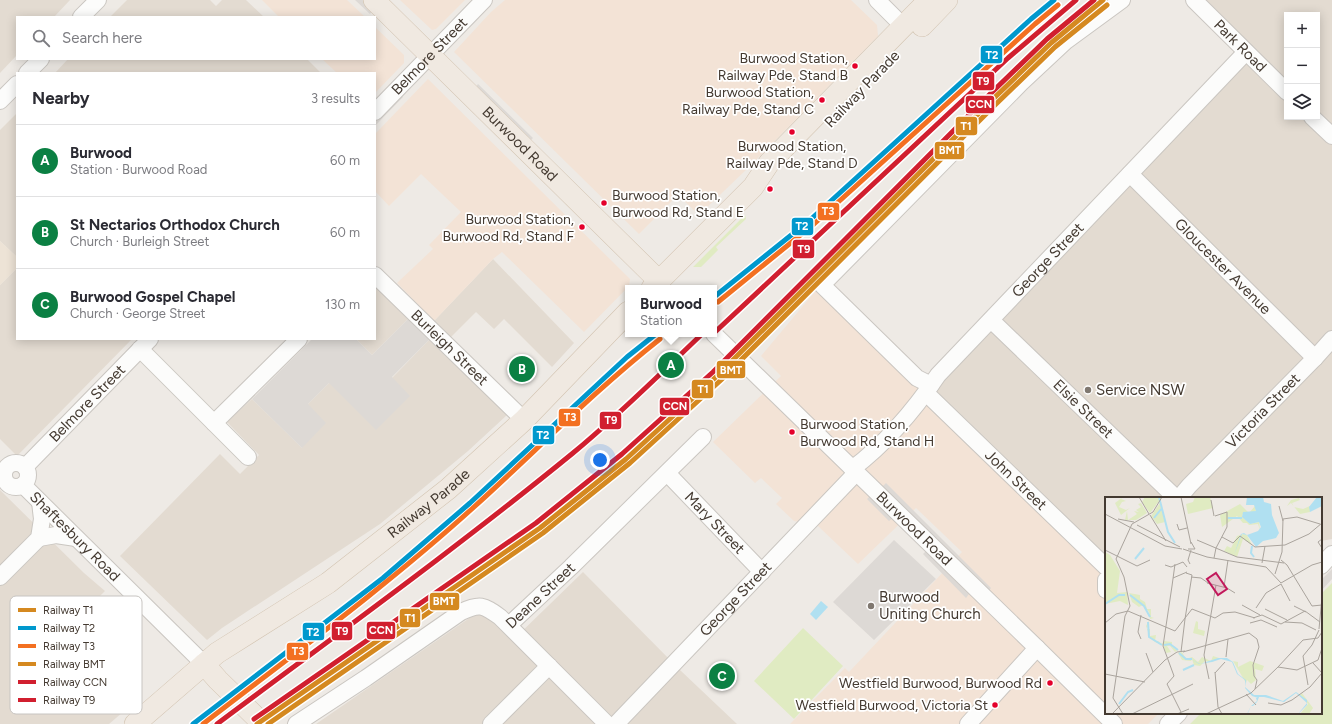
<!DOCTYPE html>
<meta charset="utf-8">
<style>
body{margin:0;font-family:Figtree,sans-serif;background:#f7f7f7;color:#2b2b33}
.controls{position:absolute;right:12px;top:12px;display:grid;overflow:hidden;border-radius:0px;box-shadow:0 2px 10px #0003}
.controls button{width:36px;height:36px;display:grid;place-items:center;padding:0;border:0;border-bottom:1px solid #e1e1e2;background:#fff;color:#2b2b33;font:20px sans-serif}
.you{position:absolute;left:600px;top:460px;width:14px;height:14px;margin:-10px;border:3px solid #fff;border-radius:50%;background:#1a73e8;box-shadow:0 0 0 6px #1a73e833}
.badge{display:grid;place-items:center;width:26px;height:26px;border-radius:50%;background:#0b8043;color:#fff;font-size:13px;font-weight:700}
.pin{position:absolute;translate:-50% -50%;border:2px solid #fff;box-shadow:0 1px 4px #0006}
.popup{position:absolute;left:625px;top:285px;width:92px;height:52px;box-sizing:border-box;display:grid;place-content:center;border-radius:0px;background:#fff;filter:drop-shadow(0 1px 3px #0005);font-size:13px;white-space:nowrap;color:#7c7c81}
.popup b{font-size:15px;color:#2b2b33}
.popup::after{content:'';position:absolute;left:50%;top:100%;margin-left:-8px;border:8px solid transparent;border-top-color:#fff}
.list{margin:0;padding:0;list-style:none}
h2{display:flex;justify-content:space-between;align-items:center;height:52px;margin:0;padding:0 16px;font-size:17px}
h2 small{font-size:13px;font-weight:400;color:#7c7c81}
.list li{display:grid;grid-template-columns:26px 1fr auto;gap:12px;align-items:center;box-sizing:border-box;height:72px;padding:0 16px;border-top:1px solid #e1e1e2}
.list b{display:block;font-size:15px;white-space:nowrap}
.list p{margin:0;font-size:13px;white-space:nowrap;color:#7c7c81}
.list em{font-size:13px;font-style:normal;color:#7c7c81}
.icon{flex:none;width:22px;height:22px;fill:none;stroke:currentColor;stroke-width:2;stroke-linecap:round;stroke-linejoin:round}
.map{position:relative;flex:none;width:1332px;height:724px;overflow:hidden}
.search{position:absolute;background:#fff;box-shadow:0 2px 10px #0003;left:16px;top:16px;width:360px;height:44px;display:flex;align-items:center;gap:10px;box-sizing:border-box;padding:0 14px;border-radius:0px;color:#7c7c81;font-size:15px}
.panel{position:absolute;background:#fff;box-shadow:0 2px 10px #0003;left:16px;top:72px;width:360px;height:268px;border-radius:0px}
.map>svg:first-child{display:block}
.residential{fill:#e3dbd1;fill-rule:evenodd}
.commercial{fill:#f3e3d6}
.education{fill:#ede3d6}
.green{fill:#e0ebc2}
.parking{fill:#ddd9d5}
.water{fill:#b0e0f1}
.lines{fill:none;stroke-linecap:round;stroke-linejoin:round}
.minor-casing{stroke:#cac6c1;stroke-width:18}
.major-casing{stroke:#d2c3b0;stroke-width:22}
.minor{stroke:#fcfcfb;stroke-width:16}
.major{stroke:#f0e9e1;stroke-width:21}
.rail-1-casing{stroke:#fff;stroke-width:8}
.rail-2-casing{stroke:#fff;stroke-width:8}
.rail-3-casing{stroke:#fff;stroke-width:8}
.rail-4-casing{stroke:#fff;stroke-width:8}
.rail-5-casing{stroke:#fff;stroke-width:8}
.rail-6-casing{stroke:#fff;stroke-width:8}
.rail-1{stroke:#d58920;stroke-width:5}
.rail-2{stroke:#d58920;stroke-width:5}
.rail-3{stroke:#d11f2f;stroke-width:5}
.rail-4{stroke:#d11f2f;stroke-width:5}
.rail-5{stroke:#0098cd;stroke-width:5}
.rail-6{stroke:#f37021;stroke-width:5}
.bus-dot{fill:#e4002b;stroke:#fff;stroke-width:1.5}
.poi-dot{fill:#807870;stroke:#fff;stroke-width:1.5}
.labels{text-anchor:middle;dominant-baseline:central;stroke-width:3.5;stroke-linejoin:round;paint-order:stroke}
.bus-label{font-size:14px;fill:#443a31;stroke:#fff;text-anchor:end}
.street-label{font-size:15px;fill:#443a31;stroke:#fff}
.poi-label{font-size:15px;fill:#443a31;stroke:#fff;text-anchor:start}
.inset-river{fill:none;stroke:#b0e0f1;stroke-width:2}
.inset-road{fill:none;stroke:#aaa49d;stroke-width:1}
.view{fill:#c2185b;fill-opacity:0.15;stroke:#c2185b;stroke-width:2}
.inset-edge{fill:none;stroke:#443a31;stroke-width:2}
.key{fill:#fff;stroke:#c7c4c1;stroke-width:1}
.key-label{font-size:11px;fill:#443a31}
.line-badge{stroke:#fff;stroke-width:1.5}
.badge-label{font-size:11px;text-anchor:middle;font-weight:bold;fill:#fff}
</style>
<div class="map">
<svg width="1332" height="724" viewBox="0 0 1332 724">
<rect width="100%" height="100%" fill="#eeeae5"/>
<path class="residential" d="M0,0h70l-16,17h-37v38l-17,18z
M127,0h83l6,6 6,-6h24l18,17h-154z
M1194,0h138v539l-11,2v-43h-215v69l-180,-174 320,-341zM1287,15h30v102h-30z
M68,59h239l14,14h-266z
M17,113v144l-17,-16v-111z
M493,259l81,84 -22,24 -48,-48 -10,10 -18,-17 -25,25 -17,-16z
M17,268v71h115l-115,117 -17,-17v-154z
M375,286l33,33 -36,36 -16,-16h19z
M429,340l78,75 -39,36 -88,73 -158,104 -15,12 -87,-84 100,-102 20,20 19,-19 -32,-33 25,-23 50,49 6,-44 21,-21 63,-5z
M0,490l84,83 21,18 -53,53 71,68 -14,12h-109z
M583,572l97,98 57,54h-421l165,-114 32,30z"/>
<path class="commercial" d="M262,0h85l18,17h-86z
M400,0h65l-29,29 -4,1z
M505,0h346l26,25 1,11 -129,131 -50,48 -21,-20 -39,39 -185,-182 37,-40z
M375,27l29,28v8l-29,30v-20h-38l-15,-14h53z
M428,79l202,200 -1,7 -45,46 -82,-80 -9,7 -59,62 -37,-38 36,-34 -4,-4 32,-33 -40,-38 -32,32 -14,-15v-57z
M822,285l284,282v146h53l-11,11h-358l55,-56 4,4 113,-120 -46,-44 -58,56 -40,-38 -24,-5 -18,-17 6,-6 -21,-20 -6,5 -42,-41 68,-66 -20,-20 52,-62z"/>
<path class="education" d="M0,241l17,16v11l-17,17z"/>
<path class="green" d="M745,215l1,4 -30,28 2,3 -17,17h-8z
M1332,583v141h-142l11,-11h120v-119z
M803,628l40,38 -49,53 -40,-38z"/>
<path class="parking" d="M355,0h8l10,10 -3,4z
M478,84l55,54 -3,3 -55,-53z
M400,95l3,2 -28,29v-5z
M408,319l21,21 -37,37 18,19 -34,34 -47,-47 -21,21 18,19 -24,25 -50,-49 60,-60h44l16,16z
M886,483l105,105 -3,4 -106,-105z
M870,496l23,22 -4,3 -22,-22z
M894,540l42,39 -62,61 -41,-38z
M927,550l42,44 -3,4 -43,-44z
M1332,569v10l-11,12v-11z"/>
<path class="water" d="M821,601l7,6 -12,13 -6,-6z"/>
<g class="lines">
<defs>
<g id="minor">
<path d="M877,0l26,26"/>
<path id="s1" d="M1194,0l93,92"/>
<path d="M81,17l17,-17"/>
<path d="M27,73l14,-14"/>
<path d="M0,101l17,-17"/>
<path id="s2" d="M375,112l109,-112"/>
<path d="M1312,117l20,19"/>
<path id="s3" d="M1130,174l185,184"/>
<path id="s4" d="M375,275l149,145"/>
<path id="s5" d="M991,320l185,178"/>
<path id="s6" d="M714,334l323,314 77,76"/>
<path d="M140,349l108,108"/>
<path d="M931,385l-14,-7 -95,-93 199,-202 45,-42 56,-41"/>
<path id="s7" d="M926,393l180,174"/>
<path d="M214,423l85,-84"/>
<circle cx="16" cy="475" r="12"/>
<path id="s8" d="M25,467l125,-128"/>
<path id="s9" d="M852,469c33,-25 63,-60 86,-94l308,-323"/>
<path id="s10" d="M667,473l95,99"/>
<path id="s11" d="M23,485l181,179"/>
<path id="s12" d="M1179,498l10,-12 126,-128 17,-19"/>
<path d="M39,538l17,-3 20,3"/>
<path d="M1321,566l11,-12"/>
<path d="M0,577l39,-39 3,-19 -2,-17"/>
<path d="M1106,580v10"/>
<path id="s13" d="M509,625l62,-58 132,-130"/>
<path d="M296,724l70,-46 95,-66c19,-9 22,-7 39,5l107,107"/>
<path d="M491,724l58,-58"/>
<path id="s14" d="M616,724l240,-251"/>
<path d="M968,724l69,-76"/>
<path d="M1168,724l11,-11"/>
</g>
<g id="major">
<path id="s15" d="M374,0l285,281"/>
<path d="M922,26l25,-26"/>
<path d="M652,288l101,-101 16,-24 160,-163"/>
<path d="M204,664l14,16 45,44"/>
<path id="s16" d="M135,724l82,-71 111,-70 120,-94 76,-69 104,-108"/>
</g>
</defs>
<use href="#minor" class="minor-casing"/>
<use href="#major" class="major-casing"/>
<use href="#minor" class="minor"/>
<use href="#major" class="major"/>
<defs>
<path id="rail-1" d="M257,724l283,-196 86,-69 91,-83 274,-275 60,-58 52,-43"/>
<path id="rail-2" d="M268,724l275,-191 87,-70 91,-83 274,-275 60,-58 52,-42"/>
<path id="rail-3" d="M254,719l282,-196 86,-69 91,-82 274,-275 60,-58 47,-39"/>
<path id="rail-4" d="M714,333l294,-275 68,-58
M217,724c119,-89 241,-177 356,-271 45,-37 87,-79 129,-119"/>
<path id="rail-5" d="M714,297l96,-77 221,-201 23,-19
M193,724l190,-146 87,-75 157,-146 29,-23"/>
<path id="rail-6" d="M718,302l96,-78 221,-200 23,-19
M203,724c92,-71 185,-139 271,-217 62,-56 120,-116 186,-168"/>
</defs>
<use href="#rail-1" class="rail-1-casing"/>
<use href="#rail-2" class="rail-2-casing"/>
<use href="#rail-3" class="rail-3-casing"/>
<use href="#rail-4" class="rail-4-casing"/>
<use href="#rail-5" class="rail-5-casing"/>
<use href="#rail-6" class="rail-6-casing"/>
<use href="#rail-1" class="rail-1"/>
<use href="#rail-2" class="rail-2"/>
<use href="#rail-3" class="rail-3"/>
<use href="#rail-4" class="rail-4"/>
<use href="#rail-5" class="rail-5"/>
<use href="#rail-6" class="rail-6"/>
</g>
<g class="bus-dot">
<circle cx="855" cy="66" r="3.5"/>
<circle cx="822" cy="100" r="3.5"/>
<circle cx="792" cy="132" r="3.5"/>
<circle cx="770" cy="189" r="3.5"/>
<circle cx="604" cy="203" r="3.5"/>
<circle cx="582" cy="227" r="3.5"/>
<circle cx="792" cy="432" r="3.5"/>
<circle cx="1050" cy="683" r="3.5"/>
<circle cx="995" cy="705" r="3.5"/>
</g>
<g class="poi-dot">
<circle cx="1088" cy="390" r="4"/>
<circle cx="871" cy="606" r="4"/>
</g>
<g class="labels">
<g class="bus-label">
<text x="848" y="58">Burwood Station,<tspan x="848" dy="17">Railway Pde, Stand B</tspan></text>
<text x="814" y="92">Burwood Station,<tspan x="814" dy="17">Railway Pde, Stand C</tspan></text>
<text x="792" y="146" text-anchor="middle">Burwood Station,<tspan x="792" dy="17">Railway Pde, Stand D</tspan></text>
<text x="612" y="195" text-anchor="start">Burwood Station,<tspan x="612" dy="17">Burwood Rd, Stand E</tspan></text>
<text x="574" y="219">Burwood Station,<tspan x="574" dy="17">Burwood Rd, Stand F</tspan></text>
<text x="800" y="424" text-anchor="start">Burwood Station,<tspan x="800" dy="17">Burwood Rd, Stand H</tspan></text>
<text x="1042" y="683">Westfield Burwood, Burwood Rd</text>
<text x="988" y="705">Westfield Burwood, Victoria St</text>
</g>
<g class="street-label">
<text stroke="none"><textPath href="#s1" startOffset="65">Park Road</textPath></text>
<text stroke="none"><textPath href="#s2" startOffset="78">Belmore Street</textPath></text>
<text transform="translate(862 89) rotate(-46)">Railway Parade</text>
<text stroke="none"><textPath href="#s15" startOffset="205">Burwood Road</textPath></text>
<text stroke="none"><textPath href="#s9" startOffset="287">George Street</textPath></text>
<text stroke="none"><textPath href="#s3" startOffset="131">Gloucester Avenue</textPath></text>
<text stroke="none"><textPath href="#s4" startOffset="104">Burleigh Street</textPath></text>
<text stroke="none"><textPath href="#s8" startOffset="89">Belmore Street</textPath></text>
<text stroke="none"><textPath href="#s5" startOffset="128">Elsie Street</textPath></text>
<text stroke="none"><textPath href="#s12" startOffset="121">Victoria Street</textPath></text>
<text stroke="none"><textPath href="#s7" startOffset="125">John Street</textPath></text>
<text stroke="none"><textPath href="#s16" startOffset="368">Railway Parade</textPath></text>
<text stroke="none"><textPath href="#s10" startOffset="69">Mary Street</textPath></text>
<text stroke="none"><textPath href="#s6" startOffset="279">Burwood Road</textPath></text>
<text stroke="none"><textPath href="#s11" startOffset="73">Shaftesbury Road</textPath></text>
<text stroke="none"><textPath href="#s13" startOffset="43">Deane Street</textPath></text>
<text stroke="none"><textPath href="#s14" startOffset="173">George Street</textPath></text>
</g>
<g class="poi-label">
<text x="1096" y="390">Service NSW</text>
<text x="879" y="597">Burwood<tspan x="879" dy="17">Uniting Church</tspan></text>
</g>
</g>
<g transform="translate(1105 497)">
<rect width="217" height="217" fill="#eeeae5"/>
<path d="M18,0l-2,2 5,2 -4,1 -3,5 7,3 4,-2 -9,7 -6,-12zM40,0h17l-12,16 -8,-11zM90,0h15l3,11 -25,6 -2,-10 7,-2zM194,1l1,2 -8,3 2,4 9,2 7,-3v6l-10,2 -9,-11 -4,3 4,-6zM36,6l6,10 -11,7h-11l2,-9 1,9 9,-6 -3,-3 5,1 -3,-2 5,-3 -3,-3zM55,6l5,19 -8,2 -6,-8zM135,7l9,9 6,-7h-6h6l1,5 -5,2 -7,-1 -2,4 8,8 9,-2 1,8 -2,-6 -9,1 -2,-2h-4l-6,-7 -15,11 -2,-12zM138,37l4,1 5,10 -9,-6 -6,18 -13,-6 3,-5 4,2 6,-12zM0,55l5,3 10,16 -3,22 10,-1 1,13 -8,-4 -15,3zM24,96l11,2v4l5,3 2,7h4v8l3,1 -4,1 -1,-7 -6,-7 -4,2 -7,-5zM44,123l-2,9h3v7l6,-1 -1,6h3l4,3 2,-3 8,1v5l6,3 -3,2 -5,-6h-3l4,6 -5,1 -3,-8 -8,-3 -5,-5 -4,-11zM91,124l2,1v7l7,2 -1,5 -11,-3zM77,155l4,7 6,-2 6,5 4,-5 9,4 2,-5 6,2 -7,4 -7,-1 -5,5 -6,-1 -2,-6 -1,2 -9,-1 -4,-7zM128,164l5,1v5l12,-6 14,5 -2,5 -7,-2 1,11 -5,4 -4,-4 -1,3zM197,196l11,15 -4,6h-9l8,-10 -8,-9z" fill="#e0ebc2"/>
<path d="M142,0h16l1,5 7,2 1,11 7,18 -3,5 -13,3 -7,6 -9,-12 -5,-1 -8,21 7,-21 3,-1 3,2 11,-4 3,-4 -2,-5 -9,2 -8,-7 1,-5 13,-1 -2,-6h-8zM212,0h5v9l-12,6 -1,-5zM113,161h9l6,4 5,12 8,6 -1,7 9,8h12l17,6 13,-9 11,8v5l-9,9 9,-11 -11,-10 -12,9 -20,-5h-5l-2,5 -4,4h-2l-3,7 -1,1 4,-8 6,-5 -1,-3h2l-6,-2 -7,-8v-8l-8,-6 -5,-12 -11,-3 -9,3 -13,2 -8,-5 9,5z" fill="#b0e0f1"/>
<path class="inset-river" d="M54,0l9,35 7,11M49,21l8,-10M123,21h14M147,49l-1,7 3,4M30,62l9,-11M25,98l14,11 6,11M0,107l14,-9h6M43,125l1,15 13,8M59,148l6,-1 8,6M74,156l7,6h6M78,173l11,-5M14,207l9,-12 5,-2"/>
<path class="inset-road" d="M34,0l10,17M76,0l10,47M106,3l3,16M174,9l4,15M122,15v15M0,17l60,32 17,3M45,18l16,26M110,19l12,-4M13,22l16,3M178,22l14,-2 23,7M72,27l2,6 8,-2M32,28l43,22M117,40l11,6 7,-7 15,11 30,-2 24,-11 13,-11M92,43l40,17 47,6M217,51l-4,-6 4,-3M78,52l24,8 59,10 15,16 31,-18 10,-3M83,52h7l-4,-7M0,53l32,16 13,-6M109,61l2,-10 11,-21M176,63l6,5 25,41 10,-1M157,66l3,-17M85,67l-2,-4 3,-10M60,68l6,2 12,-5 4,5M170,77l7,-22 1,-33M86,80l10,1 7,5M68,81l14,-6M102,86l20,5 8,5M67,89l-9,60 11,30M67,89l3,-22M119,90l4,-27M137,108l18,10M189,109l12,6M151,111l10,-15 15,-9 9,17M160,112l22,11M36,118l-3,17 3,7M148,121l9,-3 19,9 24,-13 15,11M80,122l7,-44 -6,-2M180,125l17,1 14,7M0,126l11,-9 12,-3 47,20 17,-22 23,9 8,-5 12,-1 20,6M145,126l11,-3 16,7M214,132l3,-32M144,136l8,6 2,8M76,155l4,-33M78,155l66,-19M41,156l7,19M121,160l2,-18M208,166l9,10M173,170l25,-27 15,-2 4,-6M110,175l3,35 4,7M110,176l10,-11M0,177l40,8M69,179l-7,8 14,28M104,182l-5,-24 12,-70M203,188l-5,-29 9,-11 7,-15M150,192l2,-9 -3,-4 -1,-11 6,-18M76,193l12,-6M141,197l10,11M187,203l18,-13 12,-14M163,206l13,2 11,-5M7,217l53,-54 12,-8 8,-1M18,217l-10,-16 12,-82 5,-10 -6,-29 -8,-18 16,-35 21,-12 9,-15M27,217l49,-24M72,217l12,-5M101,217l45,-21 27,-26 19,3 21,-10 4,-12"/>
<path class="view" d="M111,76l11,16 -9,6 -11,-16z"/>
<rect width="217" height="217" class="inset-edge"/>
</g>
<rect x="10" y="596" width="132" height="118" rx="6" class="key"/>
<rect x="18" y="608" width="18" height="4" fill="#d58920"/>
<rect x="18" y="626" width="18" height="4" fill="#0098cd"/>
<rect x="18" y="644" width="18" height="4" fill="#f37021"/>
<rect x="18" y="662" width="18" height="4" fill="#d58920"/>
<rect x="18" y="680" width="18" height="4" fill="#d11f2f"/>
<rect x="18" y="698" width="18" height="4" fill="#d11f2f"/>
<g class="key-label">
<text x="43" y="614">Railway T1</text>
<text x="43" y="632">Railway T2</text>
<text x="43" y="650">Railway T3</text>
<text x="43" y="668">Railway BMT</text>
<text x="43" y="686">Railway CCN</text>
<text x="43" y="704">Railway T9</text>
</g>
<g class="line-badge">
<rect x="980" y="45" width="23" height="19" rx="4" fill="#0098cd"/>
<rect x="972" y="71" width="23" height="20" rx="4" fill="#d11f2f"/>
<rect x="965" y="95" width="30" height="19" rx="4" fill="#d11f2f"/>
<rect x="955" y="116" width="23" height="20" rx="4" fill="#d58920"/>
<rect x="934" y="141" width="31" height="19" rx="4" fill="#d58920"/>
<rect x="817" y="202" width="23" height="19" rx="4" fill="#f37021"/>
<rect x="791" y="217" width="23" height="19" rx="4" fill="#0098cd"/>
<rect x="792" y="239" width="23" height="20" rx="4" fill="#d11f2f"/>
<rect x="716" y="360" width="30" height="19" rx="4" fill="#d58920"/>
<rect x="691" y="379" width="23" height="20" rx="4" fill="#d58920"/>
<rect x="659" y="397" width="31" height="19" rx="4" fill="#d11f2f"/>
<rect x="558" y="408" width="23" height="19" rx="4" fill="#f37021"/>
<rect x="599" y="411" width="23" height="19" rx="4" fill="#d11f2f"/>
<rect x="532" y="425" width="23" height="20" rx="4" fill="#0098cd"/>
<rect x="429" y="592" width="31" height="19" rx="4" fill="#d58920"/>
<rect x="399" y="608" width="22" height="20" rx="4" fill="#d58920"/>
<rect x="366" y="621" width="30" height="19" rx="4" fill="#d11f2f"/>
<rect x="331" y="621" width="22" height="20" rx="4" fill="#d11f2f"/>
<rect x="302" y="622" width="23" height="19" rx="4" fill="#0098cd"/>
<rect x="286" y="642" width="23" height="19" rx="4" fill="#f37021"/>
</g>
<g class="badge-label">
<text x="992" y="59">T2</text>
<text x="983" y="85">T9</text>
<text x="980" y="108">CCN</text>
<text x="966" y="130">T1</text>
<text x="950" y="154">BMT</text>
<text x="828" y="215">T3</text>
<text x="802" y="230">T2</text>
<text x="804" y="253">T9</text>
<text x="731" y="374">BMT</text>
<text x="703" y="393">T1</text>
<text x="675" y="410">CCN</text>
<text x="570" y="421">T3</text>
<text x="611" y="424">T9</text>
<text x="543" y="439">T2</text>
<text x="444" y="605">BMT</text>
<text x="410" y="622">T1</text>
<text x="381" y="634">CCN</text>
<text x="342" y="635">T9</text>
<text x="313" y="636">T2</text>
<text x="298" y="655">T3</text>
</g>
</svg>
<div class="controls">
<button>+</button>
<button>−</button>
<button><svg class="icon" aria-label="layers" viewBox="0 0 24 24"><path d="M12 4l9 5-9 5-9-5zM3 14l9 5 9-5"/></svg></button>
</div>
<div class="you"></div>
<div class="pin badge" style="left:671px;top:365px">A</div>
<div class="popup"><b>Burwood</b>Station</div>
<div class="pin badge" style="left:522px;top:369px">B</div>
<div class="pin badge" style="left:722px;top:676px">C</div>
<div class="search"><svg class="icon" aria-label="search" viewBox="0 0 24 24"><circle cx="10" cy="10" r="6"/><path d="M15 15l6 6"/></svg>Search here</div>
<section class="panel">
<h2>Nearby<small>3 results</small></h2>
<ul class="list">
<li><span class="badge">A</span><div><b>Burwood</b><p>Station · Burwood Road</p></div><em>60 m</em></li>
<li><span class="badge">B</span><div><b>St Nectarios Orthodox Church</b><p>Church · Burleigh Street</p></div><em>60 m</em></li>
<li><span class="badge">C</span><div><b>Burwood Gospel Chapel</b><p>Church · George Street</p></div><em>130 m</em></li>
</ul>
</section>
</div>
